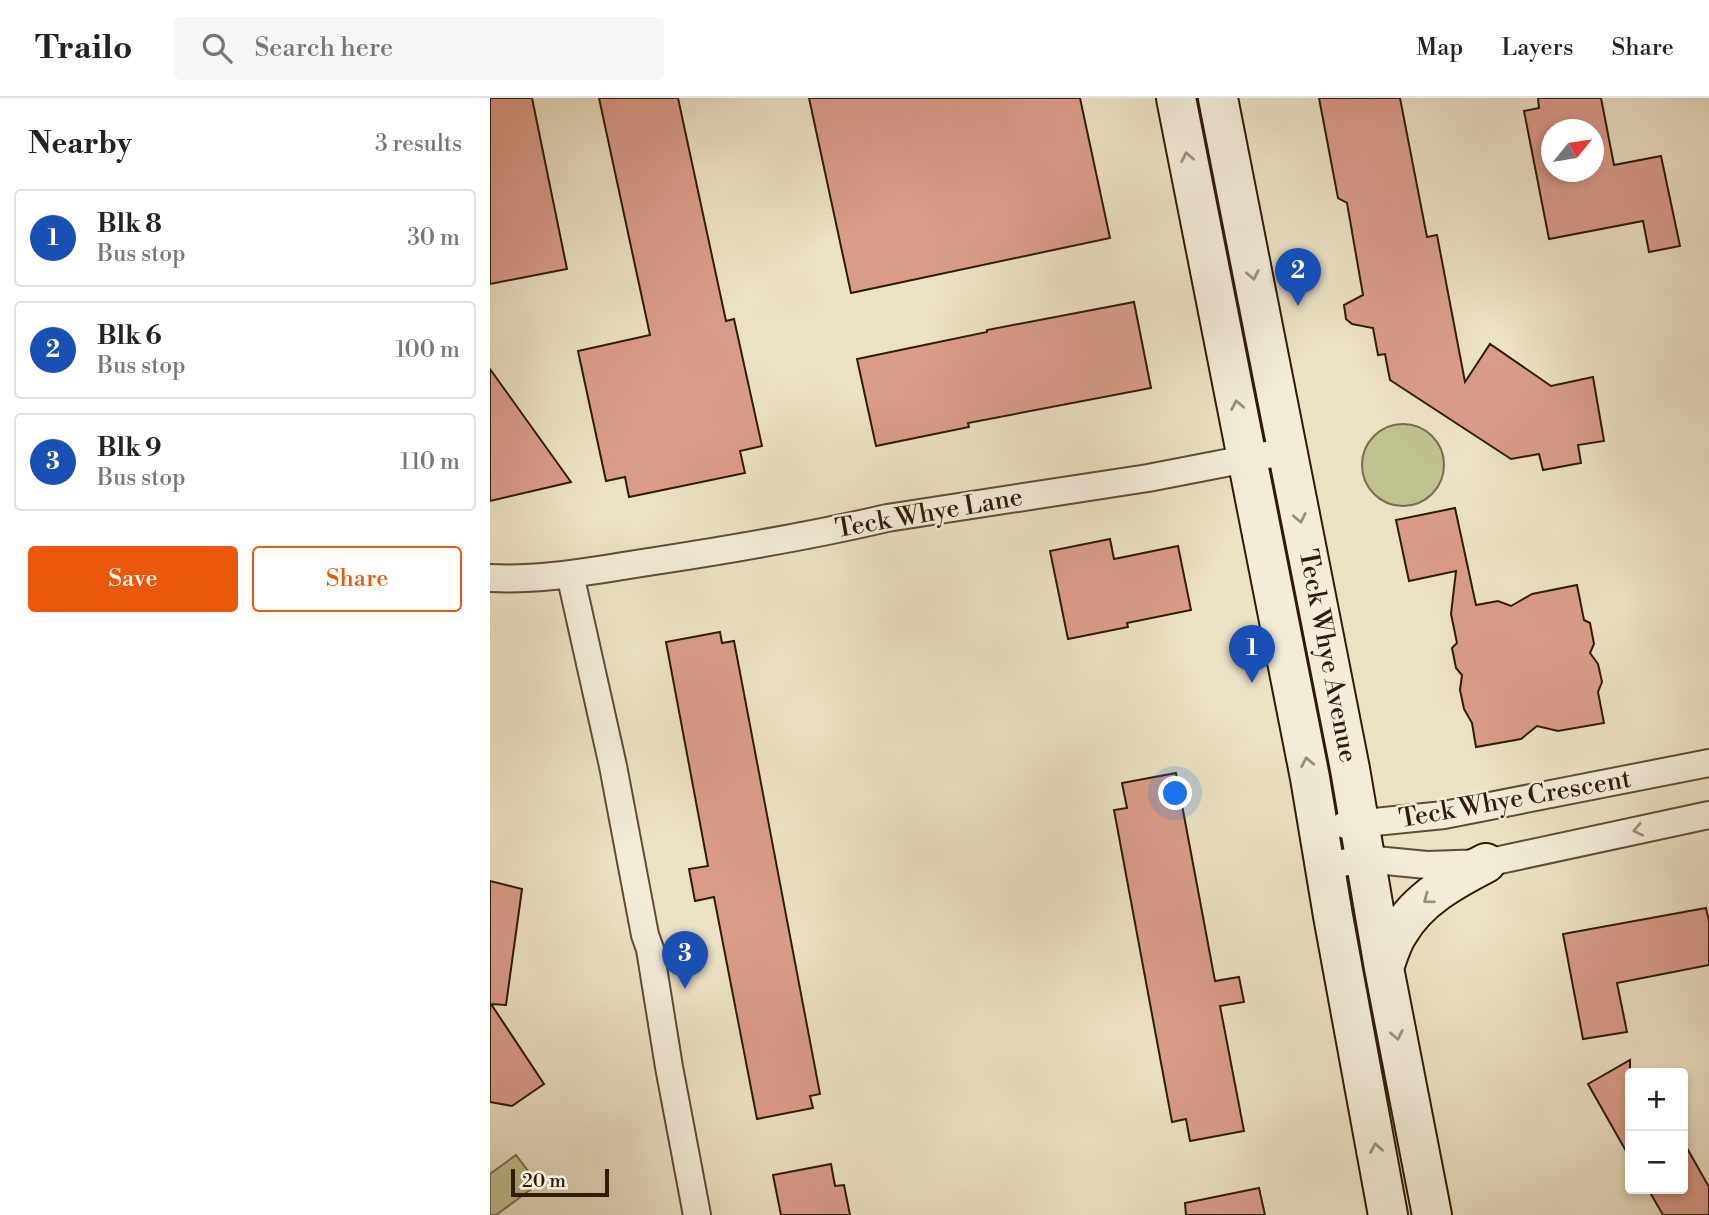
<!DOCTYPE html>
<meta charset="utf-8">
<style>
body{margin:0;font-family:"Libre Bodoni",serif;background:#f6f6f6;color:#222}
.controls{position:absolute;right:21px;bottom:21px;display:grid;overflow:hidden;border-radius:7px;box-shadow:0 4px 10px #0003}
.controls button{width:63px;height:63px;display:grid;place-items:center;padding:0;border:0;border-bottom:2px solid #e0e0e0;background:#fff;color:#222;font:35px sans-serif}
.compass{position:absolute;left:1051px;top:21px;width:63px;height:63px;border-radius:50%;background:#fff;box-shadow:0 4px 10px #0003;rotate:60deg}
.scale{position:absolute;left:21px;bottom:18px;width:98px;box-sizing:border-box;padding-left:7px;border:4px solid #2f1c06;border-top:0;font-size:19px;line-height:24px;white-space:nowrap;color:#2f1c06;-webkit-text-stroke:5px #f2ecd9;paint-order:stroke}
.you{position:absolute;left:686px;top:696px;width:24px;height:24px;margin:-18px;border:5px solid #fff;border-radius:50%;background:#1a73e8;box-shadow:0 0 0 10px #1a73e833}
.badge{display:grid;place-items:center;width:46px;height:46px;border-radius:50%;background:#ea580c;color:#fff;font-size:23px;font-weight:700}
.pin{position:absolute;translate:-50% -58px;filter:drop-shadow(0 2px 4px #0008)}
.pin::after{content:'';position:absolute;top:37px;width:24px;height:21px;background:inherit;clip-path:polygon(0 0,100% 0,50% 100%)}
.list{margin:0;padding:0;list-style:none}
h2{display:flex;justify-content:space-between;align-items:center;height:91px;margin:0;padding:0 28px;font-size:30px}
h2 small{font-size:23px;font-weight:400;color:#767676}
.list li{display:grid;grid-template-columns:46px 1fr auto;gap:21px;align-items:center;box-sizing:border-box;height:98px;margin:0 14px 14px;padding:0 14px;border:2px solid #e0e0e0;border-radius:7px}
.list b{display:block;font-size:26px;white-space:nowrap}
.list p{margin:0;font-size:23px;white-space:nowrap;color:#767676}
.list em{font-size:23px;font-style:normal;color:#767676}
.actions{display:flex;gap:14px;padding:21px 28px}
.actions a{flex:1;padding:16px 0;border:2px solid #ea580c;border-radius:7px;text-align:center;font-size:24px;color:#ea580c}
.actions .main{background:#ea580c;color:#fff}
.icon{flex:none;width:38px;height:38px;fill:none;stroke:currentColor;stroke-width:2;stroke-linecap:round;stroke-linejoin:round}
.map{position:relative;flex:none;width:1219px;height:1117px;overflow:hidden}
header{display:flex;align-items:center;gap:42px;box-sizing:border-box;height:98px;padding:0 35px;background:#fff;border-bottom:2px solid #e0e0e0}
header strong{font-size:33px}
nav{display:flex;gap:38px;margin-inline-start:auto;font-size:24px}
.search{width:490px;height:63px;background:#f6f6f6;display:flex;align-items:center;gap:18px;box-sizing:border-box;padding:0 24px;border-radius:7px;color:#767676;font-size:26px}
main{display:flex}
aside{flex:1;background:#fff}
.map>svg:first-child{display:block}
.green{fill:#bfc18f;stroke:#776e4a;stroke-width:2}
.building{fill:#da9c8a;stroke:#2f1c06;stroke-width:2;fill-rule:evenodd}
.lines{fill:none;stroke-linecap:round;stroke-linejoin:round}
.street-casing{stroke:#5e4d36;stroke-width:30}
.secondary-casing{stroke:#2f1c06;stroke-width:42}
.street{stroke:#f2ecd9;stroke-width:26}
.secondary{stroke:#f2ecd9;stroke-width:38}
.oneway{stroke:#9a8e7a}
.labels{text-anchor:middle;dominant-baseline:central;stroke-width:5;stroke-linejoin:round;paint-order:stroke}
.street-label{font-size:26px;fill:#2f1c06;stroke:#f2ecd9}
</style>
<header>
<strong>Trailo</strong>
<div class="search"><svg class="icon" aria-label="search" viewBox="0 0 24 24"><circle cx="10" cy="10" r="6"/><path d="M15 15l6 6"/></svg>Search here</div>
<nav><a>Map</a><a>Layers</a><a>Share</a></nav>
</header>
<main>
<aside>
<h2>Nearby<small>3 results</small></h2>
<ul class="list">
<li><span class="badge" style="background:#1a4fb4">1</span><div><b>Blk 8</b><p>Bus stop</p></div><em>30 m</em></li>
<li><span class="badge" style="background:#1a4fb4">2</span><div><b>Blk 6</b><p>Bus stop</p></div><em>100 m</em></li>
<li><span class="badge" style="background:#1a4fb4">3</span><div><b>Blk 9</b><p>Bus stop</p></div><em>110 m</em></li>
</ul>
<div class="actions"><a class="main">Save</a><a>Share</a></div>
</aside>
<div class="map">
<svg width="1219" height="1117" viewBox="0 0 1219 1117">
<rect width="100%" height="100%" fill="#ebe1c4"/>
<filter id="stains"><feTurbulence type="fractalNoise" baseFrequency=".00286" numOctaves="4"/><feColorMatrix values="0 0 0 0 .2 0 0 0 0 .09 0 0 0 0 .02 0 0 0 .5 -.17"/></filter>
<radialGradient id="worn" r=".72"><stop offset=".6" stop-color="#630" stop-opacity="0"/><stop offset="1" stop-color="#630" stop-opacity=".3"/></radialGradient>
<path class="green" d="M872 367a41 41 0 1 1 82 0a41 41 0 1 1-82 0Z
M26,1057l22,29 -42,31h-6v-41z"/>
<path class="building" d="M0,0h42l35,171 -77,15z
M109,0h79l48,223 8,-2 28,127 -22,5 5,22 -116,24 -4,-20 -19,4 -28,-130 72,-16z
M319,0h271l30,140 -259,55z
M829,0h81l27,139 10,-2 28,147 25,-38 61,42 42,-9 11,64 -26,4 3,18 -38,7 -4,-16 -28,5 -121,-79 -5,-26 -7,1 -5,-27 -21,-4 -6,-5 -2,-14 19,-10 -16,-92 -9,-5z
M1048,0h63l13,67 47,-9 19,90 -31,6 -6,-31 -94,18 -25,-128 15,-3zM1061,32h42v42h-42z
M644,204l17,86 -183,35 1,4 -93,19 -19,-87 130,-27v-2z
M0,271l81,113 -81,19z
M965,410l21,97 22,-4 13,5 21,-12 45,-9 7,35 6,3 4,21 -4,9 8,11 4,18 -4,10 6,31 -46,8 -21,-5 -16,13 -45,8 -4,-24 -8,-14 -4,-19 2,-15 -6,-7 -4,-20 5,-5 -6,-29 5,-43 -47,10 -13,-61z
M620,441l4,20 64,-13 13,64 -64,13 1,4 -60,12 -18,-88z
M230,534l2,11 12,-2 86,453 -10,2 3,12 -56,11 -43,-222 -19,4 -6,-32 19,-3 -42,-224z
M686,675l39,208 24,-4 5,25 -24,4 24,125 -54,10 -4,-22 -14,3 -58,-312 13,-2 -5,-25z
M0,783l32,8 -16,116 -15,-1 53,80 -32,22 -22,-4z
M1216,810l3,13v44l-92,18 10,49 -44,7 -20,-105z
M1140,962v98l-42,-74z
M1193,1043l26,46v28h-46l-15,-26h35z
M341,1066l4,22 9,-1 6,30h-69l-8,-40z
M769,1090l6,27h-79l-1,-12z"/>
<g class="lines">
<defs>
<path id="street" d="M80,476l43,192 32,169 5,14 19,118 28,148
M0,480c56,3 110,-9 165,-17 78,-12 156,-25 232,-43l261,-40 139,-27
M855,727l99,-10 265,-52
M835,768l40,-7 62,6 59,-2 223,-48"/>
<path id="secondary" d="M686,0l134,680 23,138 55,299
M728,0l132,671 34,199 48,247
M894,870c4,-12 8,-26 15,-36 19,-33 54,-52 87,-69"/>
</defs>
<use href="#street" class="street-casing"/>
<use href="#secondary" class="secondary-casing"/>
<use href="#street" class="street"/>
<use href="#secondary" class="secondary"/>
</g>
<defs><path id="oneway-chevron" d="M-2-3.5L2.5 0L-2 3.5" fill="none" stroke-width="1.6" stroke-linecap="round" stroke-linejoin="round" transform="scale(1.75)"/></defs>
<g class="oneway">
<use href="#oneway-chevron" transform="translate(697 59) rotate(-101)"/>
<use href="#oneway-chevron" transform="translate(763 177) rotate(79)"/>
<use href="#oneway-chevron" transform="translate(747 307) rotate(-101)"/>
<use href="#oneway-chevron" transform="translate(810 420) rotate(79)"/>
<use href="#oneway-chevron" transform="translate(817 664) rotate(-101)"/>
<use href="#oneway-chevron" transform="translate(1148 732) rotate(168)"/>
<use href="#oneway-chevron" transform="translate(938 801) rotate(143)"/>
<use href="#oneway-chevron" transform="translate(907 937) rotate(79)"/>
<use href="#oneway-chevron" transform="translate(886 1050) rotate(-100)"/>
</g>
<g class="labels">
<g class="street-label">
<text transform="translate(439 415) rotate(-10)">Teck Whye Lane</text>
<text transform="translate(838 558) rotate(79)">Teck Whye Avenue</text>
<text transform="translate(1025 701) rotate(-10)">Teck Whye Crescent</text>
</g>
</g>
<rect width="100%" height="100%" filter="url(#stains)"/>
<rect width="100%" height="100%" fill="url(#worn)"/>
</svg>
<div class="controls">
<button>+</button>
<button>−</button>
</div>
<svg class="compass" viewBox="-18 -18 36 36"><path d="M0-13l5 13h-10z" fill="#e53935"/><path d="M0 13l5-13h-10z" fill="#767676"/></svg>
<div class="scale">20 m</div>
<div class="you"></div>
<div class="pin badge" style="left:762px;top:585px;background:#1a4fb4">1</div>
<div class="pin badge" style="left:808px;top:208px;background:#1a4fb4">2</div>
<div class="pin badge" style="left:195px;top:891px;background:#1a4fb4">3</div>
</div>
</main>
